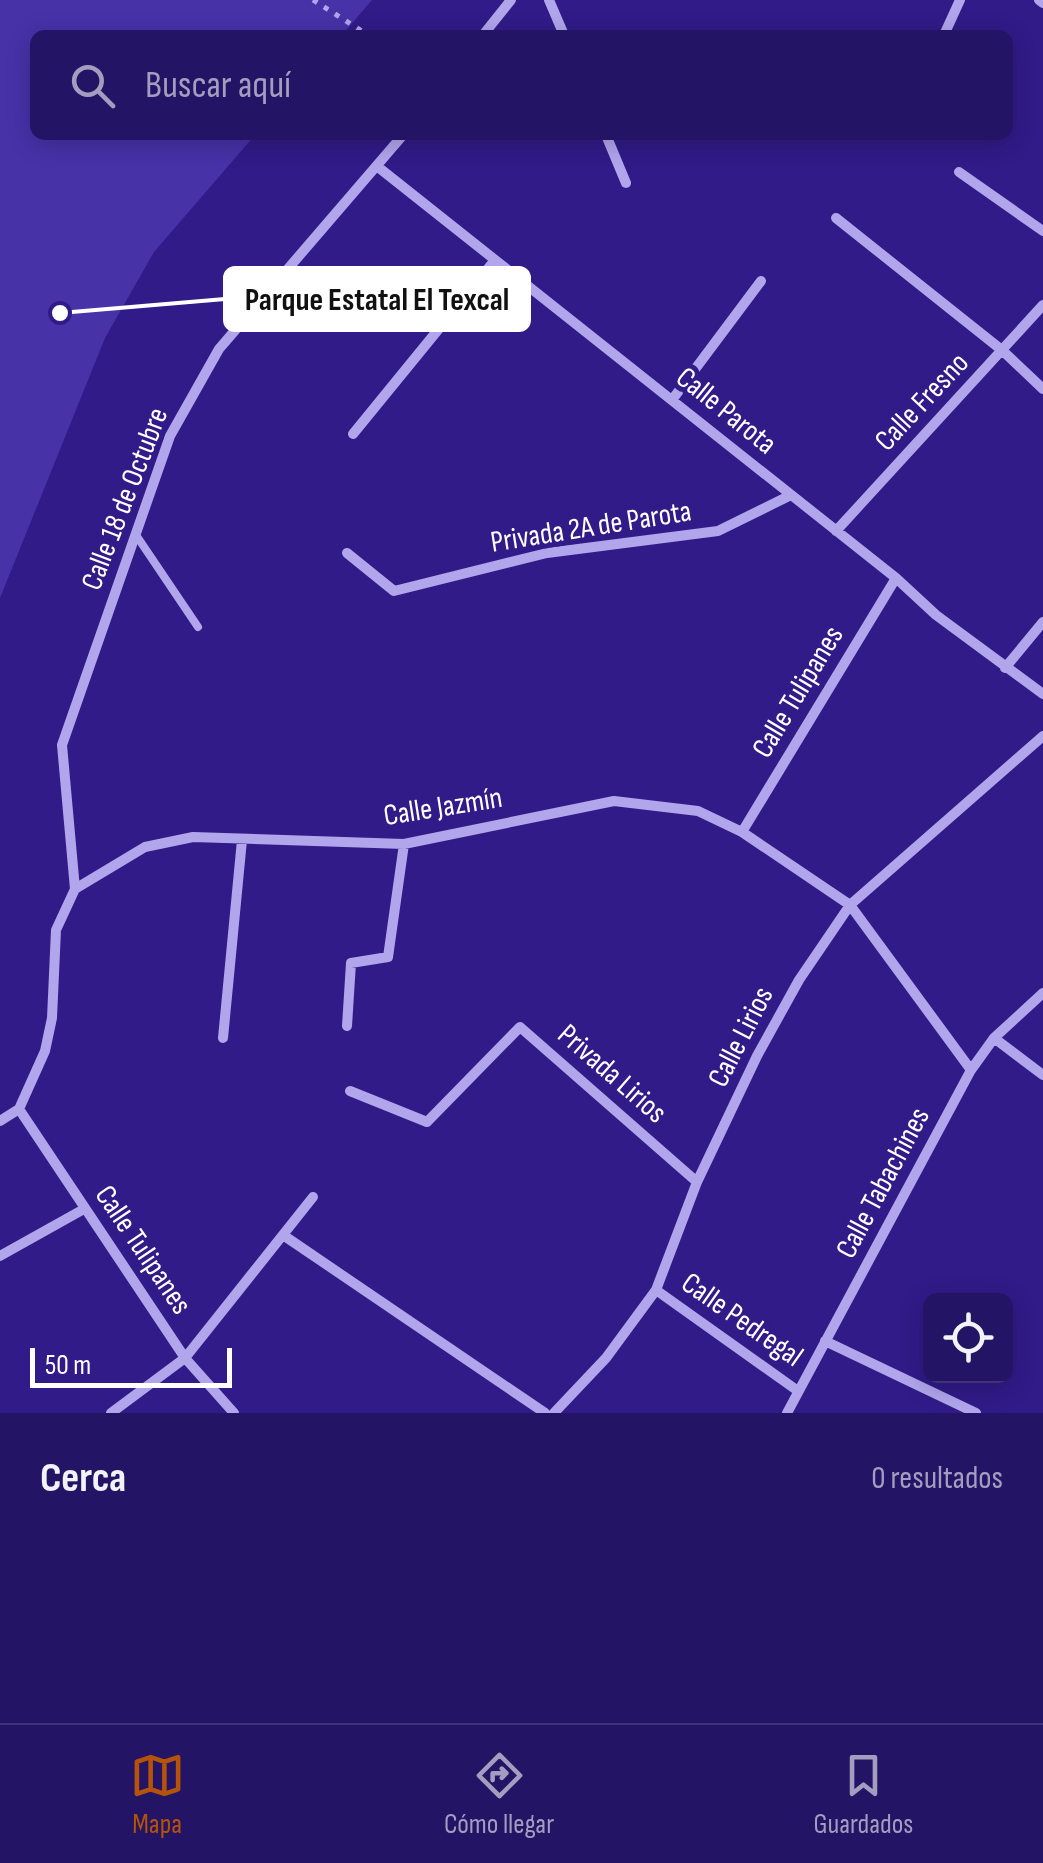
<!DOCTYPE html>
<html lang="es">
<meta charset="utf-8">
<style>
body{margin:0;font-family:"Sofia Sans Condensed",sans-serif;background:#2c1d6c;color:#f1f3f6}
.controls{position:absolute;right:30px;bottom:30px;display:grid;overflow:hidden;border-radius:15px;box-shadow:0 5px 25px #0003}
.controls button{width:90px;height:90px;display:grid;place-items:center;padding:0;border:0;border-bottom:2px solid #41337a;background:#241466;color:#f1f3f6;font:50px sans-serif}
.scale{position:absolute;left:30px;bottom:25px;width:202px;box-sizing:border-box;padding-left:10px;border:5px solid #fff;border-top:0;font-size:28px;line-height:35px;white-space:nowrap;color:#fff;-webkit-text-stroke:8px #301b88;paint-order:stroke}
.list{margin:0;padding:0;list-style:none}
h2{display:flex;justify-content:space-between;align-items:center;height:130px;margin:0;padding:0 40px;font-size:42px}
h2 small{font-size:32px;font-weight:400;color:#a39ebf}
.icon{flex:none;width:55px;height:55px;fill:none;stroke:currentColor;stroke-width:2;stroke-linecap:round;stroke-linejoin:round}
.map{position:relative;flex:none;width:1043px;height:1413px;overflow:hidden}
.search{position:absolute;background:#241466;box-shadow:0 5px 25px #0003;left:30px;right:30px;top:30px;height:110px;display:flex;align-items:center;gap:25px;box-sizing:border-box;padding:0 35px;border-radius:15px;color:#a39ebf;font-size:38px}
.sheet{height:310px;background:#241466}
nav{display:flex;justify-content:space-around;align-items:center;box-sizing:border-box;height:140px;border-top:2px solid #41337a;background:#241466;font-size:28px;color:#a39ebf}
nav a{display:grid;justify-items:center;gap:5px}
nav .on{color:#b45309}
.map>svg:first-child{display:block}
.green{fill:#4732a8}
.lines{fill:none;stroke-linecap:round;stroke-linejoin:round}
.path{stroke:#b1a5ec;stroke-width:5;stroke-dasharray:5 8;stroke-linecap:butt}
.lane{stroke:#b1a5ec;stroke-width:8}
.street{stroke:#b1a5ec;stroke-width:10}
.labels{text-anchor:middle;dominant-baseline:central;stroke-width:10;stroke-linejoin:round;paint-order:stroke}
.street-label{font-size:30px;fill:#fff;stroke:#301b88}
.leader{fill:none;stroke:#fff;stroke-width:4}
.callout-dot{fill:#fff;stroke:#301b88;stroke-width:4}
.callout{fill:#fff;stroke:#fff;stroke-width:4}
.callout-label{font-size:32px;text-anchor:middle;font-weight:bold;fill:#111}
</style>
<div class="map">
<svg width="1043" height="1413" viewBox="0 0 1043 1413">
<rect width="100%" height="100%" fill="#301b88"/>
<path class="green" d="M0,0h372l-30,35h-307v100h220l-101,117 -49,86 -105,260z"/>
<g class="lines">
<path class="path" d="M313,0l55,35"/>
<path class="lane" d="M136,535l62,92"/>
<path class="street" d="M549,0l15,35
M1039,0l4,3
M483,35l28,-35
M944,35l16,-35
M606,135l20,48
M378,167l518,411 40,37 107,79
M959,172l84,59
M836,218l167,133 40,38
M672,400l89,-119
M353,434l142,-174
M836,531l207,-226
M347,553l47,38 153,-38 171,-22 73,-36
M1005,668l38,-46
M742,832l154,-254
M75,889l-13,-144 108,-309 49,-87 184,-214
M347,1026l4,-63 37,-6 16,-113
M223,1038l19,-198
M994,1038l49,37
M350,1091l77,31 93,-95 177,155
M19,1109l166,249 49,55
M0,1121l19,-12 26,-58 7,-33 4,-88 19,-41 70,-42 48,-10 211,7 210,-43 84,10 44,21 108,73 121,165
M283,1235l262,178
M0,1256l84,-47
M656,1290l142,101
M825,1341l151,72
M111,1413l74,-55 128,-161
M554,1413l52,-55 50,-68 41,-108 60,-126 42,-76 51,-75 193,-169
M787,1413l184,-343 23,-32 49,-45"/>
</g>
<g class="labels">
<g class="street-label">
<text transform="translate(922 402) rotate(-47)">Calle Fresno</text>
<text transform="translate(726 411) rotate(39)">Calle Parota</text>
<text transform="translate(125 499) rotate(-69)">Calle 18 de Octubre</text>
<text transform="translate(591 527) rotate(-9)">Privada 2A de Parota</text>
<text transform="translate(798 692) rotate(-59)">Calle Tulipanes</text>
<text transform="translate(443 807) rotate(-9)">Calle Jazmín</text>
<text transform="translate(741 1037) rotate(-63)">Calle Lirios</text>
<text transform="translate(612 1074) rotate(41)">Privada Lirios</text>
<text transform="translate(883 1183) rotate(-62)">Calle Tabachines</text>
<text transform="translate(143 1250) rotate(56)">Calle Tulipanes</text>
<text transform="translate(742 1320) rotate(35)">Calle Pedregal</text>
</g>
</g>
<path class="leader" d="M60 313L225 299"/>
<circle class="callout-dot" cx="60" cy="313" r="10"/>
<rect class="callout" x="225" y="268" width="304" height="62" rx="10"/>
<g class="callout-label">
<text x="377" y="310">Parque Estatal El Texcal</text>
</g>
</svg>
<div class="controls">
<button><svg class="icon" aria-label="locate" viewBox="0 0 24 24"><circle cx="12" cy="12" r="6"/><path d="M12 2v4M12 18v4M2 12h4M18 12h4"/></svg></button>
</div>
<div class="scale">50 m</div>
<div class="search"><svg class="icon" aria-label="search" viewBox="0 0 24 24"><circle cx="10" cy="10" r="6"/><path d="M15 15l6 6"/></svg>Buscar aquí</div>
</div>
<section class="sheet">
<h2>Cerca<small>0 resultados</small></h2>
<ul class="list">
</ul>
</section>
<nav>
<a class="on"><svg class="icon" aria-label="map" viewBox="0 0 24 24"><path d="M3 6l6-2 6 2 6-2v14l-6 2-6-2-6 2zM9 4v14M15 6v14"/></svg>Mapa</a>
<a><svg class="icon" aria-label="directions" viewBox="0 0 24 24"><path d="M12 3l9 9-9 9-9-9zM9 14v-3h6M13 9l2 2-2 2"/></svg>Cómo llegar</a>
<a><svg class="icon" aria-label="saved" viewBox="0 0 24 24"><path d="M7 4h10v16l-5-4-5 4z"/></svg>Guardados</a>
</nav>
